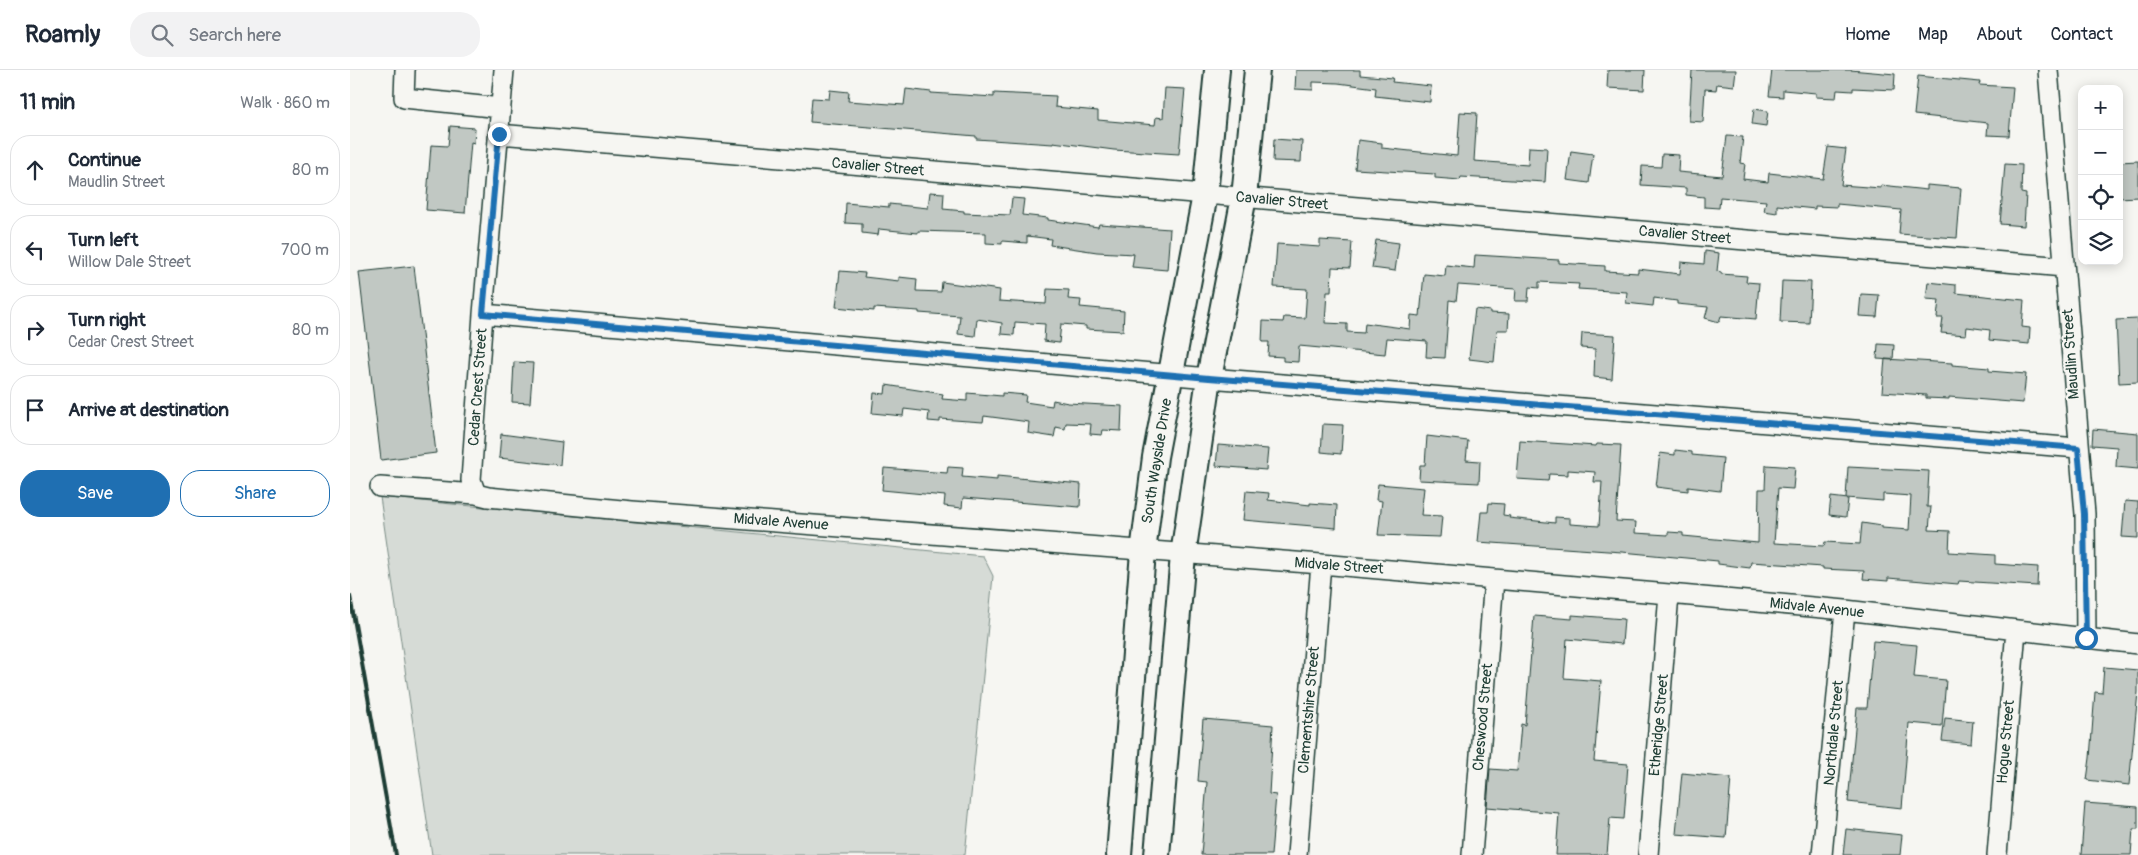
<!DOCTYPE html>
<meta charset="utf-8">
<style>
body{margin:0;font-family:Pangolin,sans-serif;background:#f2f2f3;color:#1f2937}
.controls{position:absolute;right:15px;top:15px;display:grid;overflow:hidden;border-radius:10px;box-shadow:0 2px 12px #0003}
.controls button{width:45px;height:45px;display:grid;place-items:center;padding:0;border:0;border-bottom:1px solid #e0e1e3;background:#fff;color:#1f2937;font:25px sans-serif}
.stop{position:absolute;width:15px;height:15px;margin:-11px;border:4px solid #1f6fb2;border-radius:50%;background:#fff}
.stop.end{background:#1f6fb2;border-color:#fff;box-shadow:0 1px 5px #0008}
.list{margin:0;padding:0;list-style:none}
h2{display:flex;justify-content:space-between;align-items:center;height:65px;margin:0;padding:0 20px;font-size:21px}
h2 small{font-size:16px;font-weight:400;color:#747a83}
.list li{display:grid;grid-template-columns:32px 1fr auto;gap:15px;align-items:center;box-sizing:border-box;height:70px;margin:0 10px 10px;padding:0 10px;border:1px solid #e0e1e3;border-radius:20px}
.list b{display:block;font-size:19px;white-space:nowrap}
.list p{margin:0;font-size:16px;white-space:nowrap;color:#747a83}
.list em{font-size:16px;font-style:normal;color:#747a83}
.actions{display:flex;gap:10px;padding:15px 20px}
.actions a{flex:1;padding:11px 0;border:1px solid #1f6fb2;border-radius:20px;text-align:center;font-size:18px;color:#1f6fb2}
.actions .main{background:#1f6fb2;color:#fff}
.icon{flex:none;width:28px;height:28px;fill:none;stroke:currentColor;stroke-width:2;stroke-linecap:round;stroke-linejoin:round}
.map{position:relative;flex:none;width:1788px;height:785px;overflow:hidden}
header{display:flex;align-items:center;gap:30px;box-sizing:border-box;height:70px;padding:0 25px;background:#fff;border-bottom:1px solid #e0e1e3}
header strong{font-size:24px}
nav{display:flex;gap:28px;margin-inline-start:auto;font-size:18px}
.search{width:350px;height:45px;background:#f2f2f3;display:flex;align-items:center;gap:12px;box-sizing:border-box;padding:0 18px;border-radius:20px;color:#747a83;font-size:19px}
main{display:flex}
aside{flex:1;background:#fff}
.map>svg:first-child{display:block}
.green{fill:#d6dbd6;stroke:#7a8c85}
.building{fill:#c1c8c3;stroke:#1f3d34}
.lines{fill:none;stroke-linecap:round;stroke-linejoin:round}
.minor-casing{stroke:#1f3d34;stroke-width:22}
.major-casing{stroke:#1f3d34;stroke-width:28}
.minor{stroke:#f6f6f2;stroke-width:19}
.major{stroke:#f6f6f2;stroke-width:24}
.rail{stroke:#1f3d34;stroke-width:4}
.route{stroke:#1f6fb2;stroke-width:6}
.labels{text-anchor:middle;dominant-baseline:central;stroke-width:4.5;stroke-linejoin:round;paint-order:stroke}
.street-label{font-size:15px;fill:#1f3d34;stroke:#f6f6f2}
</style>
<header>
<strong>Roamly</strong>
<div class="search"><svg class="icon" aria-label="search" viewBox="0 0 24 24"><circle cx="10" cy="10" r="6"/><path d="M15 15l6 6"/></svg>Search here</div>
<nav><a>Home</a><a>Map</a><a>About</a><a>Contact</a></nav>
</header>
<main>
<aside>
<h2>11 min<small>Walk · 860 m</small></h2>
<ul class="list">
<li><svg class="icon" aria-label="ahead" viewBox="0 0 24 24"><path d="M12 20V5M6 11l6-6 6 6"/></svg><div><b>Continue</b><p>Maudlin Street</p></div><em>80 m</em></li>
<li><svg class="icon" aria-label="left" viewBox="0 0 24 24"><path d="M17 20v-9H6M10 6l-5 5 5 5"/></svg><div><b>Turn left</b><p>Willow Dale Street</p></div><em>700 m</em></li>
<li><svg class="icon" aria-label="right" viewBox="0 0 24 24"><path d="M7 20v-9h11M14 6l5 5-5 5"/></svg><div><b>Turn right</b><p>Cedar Crest Street</p></div><em>80 m</em></li>
<li><svg class="icon" aria-label="arrive" viewBox="0 0 24 24"><path d="M6 21V4h12l-3 4 3 4H6"/></svg><div><b>Arrive at destination</b></div></li>
</ul>
<div class="actions"><a class="main">Save</a><a>Share</a></div>
</aside>
<div class="map">
<svg width="1788" height="785" viewBox="0 0 1788 785">
<rect width="100%" height="100%" fill="#f6f6f2"/>
<filter id="ink" filterUnits="userSpaceOnUse"><feTurbulence type="fractalNoise" baseFrequency=".02" numOctaves="2"/><feDisplacementMap in="SourceGraphic" scale="10" xChannelSelector="R" yChannelSelector="G"/><feConvolveMatrix kernelMatrix="1 2 1 2 8 2 1 2 1" color-interpolation-filters="sRGB"/></filter>
<g filter="url(#ink)">
<path class="green" d="M30,427l603,59 10,20 -28,279h-533z"/>
<path class="building" d="M946,0h64v5l33,3 -1,4 39,4 -1,16 -55,-6 1,-8 -38,-5 -25,-1v8l-18,-1z
M1258,0h37l-1,20 -37,-2z
M1342,0h44l-2,16 -17,-2 -1,6 -11,-1 -2,33 -14,-1z
M1422,0h78l45,4 -1,16 -41,-2v3l-16,-1 -1,8 -20,-1v-4l-33,-3v7l-14,-1z
M1568,6l62,6 -1,3 34,2 -4,49 -22,-1 1,-12 -74,-8z
M815,18l20,1 -6,65 -65,-4 -61,-8v2l-77,-5v-3l-166,-14 2,-24 17,1 1,-9 19,2 -1,9 56,4 2,-16 25,3v1l63,4v-4l62,3 -1,11 43,4v9l57,5 1,-8 7,1z
M1404,39l14,2 -2,15 -14,-2z
M1110,42l17,1 -3,48 54,4 1,-18 18,1 -2,34 -84,-5 -1,3 -25,-2v-4l-80,-5 3,-29 24,3v5l75,8z
M100,56l25,2 -1,15 -3,-1 -6,71 -39,-3 5,-65 17,1z
M1377,66l16,1 -3,26 5,1 -2,15 25,3 1,-9 54,6 5,-32 18,2 -5,36 40,3v-3l46,5v-5l34,3 -4,50 -58,-4 2,-24 -64,-6v3l-22,-1v3l-38,-4v8l-13,-2 2,-10 -46,-4 -1,11 -15,-1v-10l-18,-2v-7l-45,-3 1,-19 19,1 1,-13 17,1 -1,17 44,4z
M924,69l28,2 -1,21 -28,-1z
M1221,81l22,3 -4,29 -22,-3z
M1788,91v36l-19,1v-36z
M1655,94l17,1 -1,28 5,1 -2,32 -24,-2z
M580,122l14,1 -1,16 21,2v2l46,2 2,-17 12,1 -2,16 26,3v2l50,7 1,-3 71,5 -3,41 -35,-3 2,-13 -37,-2 -47,-7 1,-6 -24,-3v7l-25,-2v3l-16,-1v-10l-68,-2v2l-39,-4 -1,6 -16,-2v-9l-17,-1 1,-20 43,4v-3l39,4z
M970,170l32,2 -2,26 -18,-1 -1,25h-4l-2,31 22,1v8l17,1 1,-10 45,6 1,-14 9,1 4,-42 21,2 1,-11 28,3 1,-13 84,5v3l46,3v5l33,2v-4l42,5 1,-12 23,2 1,-13 14,2 -2,18 4,1v2l26,2 -1,6 13,1 -3,36 -35,-3 -2,6 -14,-4 3,-11 -31,-3v-3l-23,-3 -1,8 -27,-3 1,-11 -49,-3 1,-5 -40,-2v6l-10,-1 -1,14h-13l1,-12 -58,-4 -2,16 -7,-1 -4,58 -19,-1 1,-16 -40,-3 -2,16 -86,-8 -1,16 -15,-1v-4l-15,-1 1,-14h-7l1,-21 20,1 1,-5 21,1 2,-29 -33,-2 3,-43 43,3z
M1026,170l23,3 -4,28 -23,-3z
M64,196l22,187 -55,7 -22,-188z
M490,201l25,2 -1,4 35,4v-4l18,2 -1,12 25,1 1,-10 58,8 -1,11 47,3 1,-15 22,1 -1,9 13,1 -1,7 44,4 -1,20 -37,-2v-3l-25,-2 -2,19 -15,-2 1,-17 -30,-2 -1,13 -13,-1 1,-11 -25,-4 -2,17 -17,-2 2,-18 -41,-3v-2l-45,-3v3l-38,-4z
M1432,211l29,1 -2,41 -29,-1z
M1578,212l28,3v8l68,7 -2,27 8,1 -1,16 -40,-4 1,-10 -23,-3 -1,8 -25,-2 2,-15h-6l2,-18 -13,-1z
M1511,224l18,1 -2,22 -18,-1z
M1125,239l15,2v2l19,1 -1,16h-11l-3,32 -25,-3z
M1788,249v63l-19,1 -3,-63z
M1232,263l33,2 -3,44 -18,-2 1,-28 -14,-1z
M1528,274l16,1 -1,15 -16,-1z
M1535,289l67,4v2l37,3v3l37,3 -3,29 -74,-6v2l-23,-1v-3l-44,-3z
M164,292l19,1 -3,40 -18,-1z
M536,315l57,9 -1,5 25,2v-8l35,3v-3l24,2 -1,7 27,4 1,-6 15,3 54,3 -1,25 -18,-1 -1,5 -12,-1 1,-10 -25,-1 -1,6 -9,-2 -2,10 -26,-4 1,-11 -45,-6 -1,6 -43,-3v3l-12,-1 1,-9 -25,-3 -1,7 -31,-3 2,-20 11,1z
M973,354l20,1 -2,29 -20,-2z
M1743,359l45,4v36l-22,-2 1,-20 -25,-2z
M151,364l61,8 -2,23 -61,-7z
M1077,366l41,5 -2,19 14,1 -1,22 -60,-3 1,-15h5z
M1170,371l76,5 1,-2 24,1 -5,76 20,1 -1,11 33,2v-3l15,1v3l75,7 1,-54h6l1,-24 29,2 -2,22 -15,-1 -4,55 50,3 1,-4 35,2 2,-21 20,3v2l27,2 2,-34 -28,-2v7l-37,-3 2,-31 81,4 -2,36h4l-2,23 21,1 -1,21 46,3v9l43,3 -1,19 -78,-5 -1,3 -70,-6v3l-25,-2 1,-8 -41,-2v-2l-72,-5 -1,6 -32,-4v-3l-96,-9 -144,-10 3,-30h7l1,-9 15,1 -1,11 7,1 -1,2 46,5v-6l15,1v6l29,2 3,-44h-8l1,-10 -27,-2v5l-19,-1 -1,7 -31,-2z
M868,375l50,4 -2,21 -50,-4z
M1325,380l17,2v3l31,3 -3,33 -32,-4v4l-32,-4 4,-34 15,2z
M598,397l15,1 -1,9 35,3v-4l84,8 -1,23 -117,-9 -1,10 -18,-2 1,-10 -63,-6 2,-22 63,5z
M1028,414l46,4 -3,27 21,1 -2,21 -62,-2 4,-34 -6,-1z
M896,421l23,2 -1,7 42,5v-2l27,2 -1,23 -93,-8z
M1481,427l17,2 -2,18 -17,-2z
M1775,431l13,1v36l-16,-1z
M1222,545l52,4 -2,25 -55,-5 -3,39 37,3 -7,80 34,3 -4,55 -14,-1 -3,37h-51l3,-42 -72,-6 3,-38 27,2 4,-47 4,1 9,-109 38,3z
M1523,571l44,4 -3,32 32,3 -4,46 -33,-3 -7,85 -54,-6 9,-94h10z
M1754,597l34,3v22l-9,93 -42,-5 3,-22 5,-66 7,1z
M1595,648l28,3 -2,23 -29,-3z
M853,649l70,6 -4,69 7,1 -5,60h-70l6,-73 -9,-1z
M1332,703l49,5 -5,60 -50,-4z
M1735,733l53,4v22h-5l-2,26h-50z
M1496,759l56,6 -2,20h-57z"/>
<g class="lines">
<defs>
<path id="minor" d="M55,0l-1,28 97,10
M1698,0l37,444 1,124
M149,64l1565,133
M133,244l726,64 869,70
M30,417l96,7 12,3 144,14 689,53 348,30 176,16 293,34
M126,424l-5,-14 12,-166 21,-244
M947,785l24,-291
M1122,785l22,-276
M1298,785l21,-261
M1472,785l23,-245
M1647,785l19,-225"/>
<path id="major" d="M769,785l24,-303 12,-95 50,-262 12,-125
M807,785l26,-300 26,-177 35,-181 13,-127"/>
</defs>
<use href="#minor" class="minor-casing"/>
<use href="#major" class="major-casing"/>
<use href="#minor" class="minor"/>
<use href="#major" class="major"/>
<path class="rail" d="M0,526l46,259"/>
</g>
</g>
<g class="lines" filter="url(#ink)">
<path class="route" d="M149,64l-16,180 726,64 869,70 6,66 2,124"/>
</g>
<g class="labels">
<g class="street-label">
<text transform="translate(528 97) rotate(5)">Cavalier Street</text>
<text transform="translate(932 131) rotate(5)">Cavalier Street</text>
<text transform="translate(1335 165) rotate(5)">Cavalier Street</text>
<text transform="translate(1721 284) rotate(-94)">Maudlin Street</text>
<text transform="translate(128 317) rotate(-86)">Cedar Crest Street</text>
<text transform="translate(807 391) rotate(-81)">South Wayside Drive</text>
<text transform="translate(431 452) rotate(4)">Midvale Avenue</text>
<text transform="translate(989 496) rotate(4)">Midvale Street</text>
<text transform="translate(1467 538) rotate(6)">Midvale Avenue</text>
<text transform="translate(959 640) rotate(-85)">Clementshire Street</text>
<text transform="translate(1133 647) rotate(-85)">Cheswood Street</text>
<text transform="translate(1309 655) rotate(-85)">Etheridge Street</text>
<text transform="translate(1484 663) rotate(-85)">Northdale Street</text>
<text transform="translate(1656 672) rotate(-85)">Hogue Street</text>
</g>
</g>
</svg>
<div class="controls">
<button>+</button>
<button>−</button>
<button><svg class="icon" aria-label="locate" viewBox="0 0 24 24"><circle cx="12" cy="12" r="6"/><path d="M12 2v4M12 18v4M2 12h4M18 12h4"/></svg></button>
<button><svg class="icon" aria-label="layers" viewBox="0 0 24 24"><path d="M12 4l9 5-9 5-9-5zM3 14l9 5 9-5"/></svg></button>
</div>
<div class="stop" style="left:1736px;top:568px"></div>
<div class="stop end" style="left:149px;top:64px"></div>
</div>
</main>
